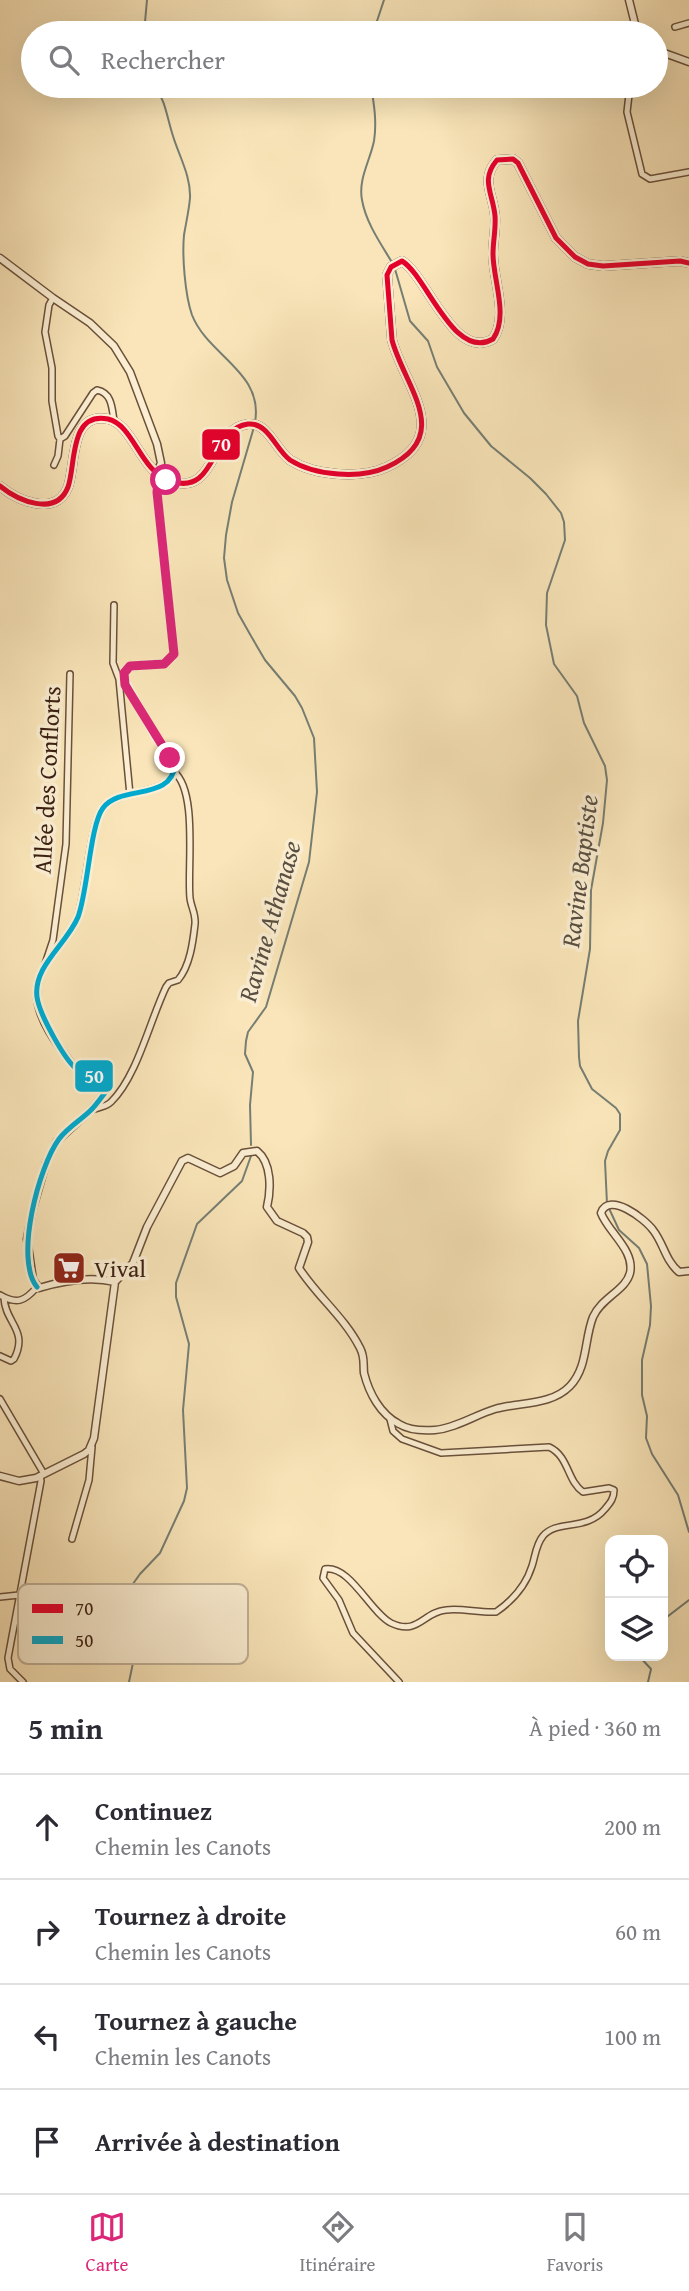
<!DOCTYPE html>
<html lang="fr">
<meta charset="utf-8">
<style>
body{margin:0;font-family:"Gentium Book Plus",serif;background:#f7f7f7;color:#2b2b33}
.controls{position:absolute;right:21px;bottom:21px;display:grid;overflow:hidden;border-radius:14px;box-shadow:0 7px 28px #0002}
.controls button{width:63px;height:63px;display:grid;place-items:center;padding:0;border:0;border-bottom:2px solid #e1e1e2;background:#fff;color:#2b2b33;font:35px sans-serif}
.stop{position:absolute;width:21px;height:21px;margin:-16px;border:5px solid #db2777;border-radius:50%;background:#fff}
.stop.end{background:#db2777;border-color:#fff;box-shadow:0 2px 7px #0008}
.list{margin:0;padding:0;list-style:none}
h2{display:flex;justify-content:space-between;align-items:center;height:91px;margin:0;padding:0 28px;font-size:30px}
h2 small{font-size:23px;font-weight:400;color:#7c7c81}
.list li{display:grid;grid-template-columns:46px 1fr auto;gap:21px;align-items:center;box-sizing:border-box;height:105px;padding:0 28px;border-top:2px solid #e1e1e2}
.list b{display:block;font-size:26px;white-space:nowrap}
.list p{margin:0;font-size:23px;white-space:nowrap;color:#7c7c81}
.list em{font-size:23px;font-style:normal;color:#7c7c81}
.icon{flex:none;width:38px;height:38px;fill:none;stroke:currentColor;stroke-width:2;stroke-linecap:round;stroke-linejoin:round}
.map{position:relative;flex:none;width:689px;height:1682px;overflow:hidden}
.search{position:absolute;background:#fff;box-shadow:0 7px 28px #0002;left:21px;right:21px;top:21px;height:77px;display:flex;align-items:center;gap:18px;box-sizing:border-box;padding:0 24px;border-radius:38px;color:#7c7c81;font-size:26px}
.sheet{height:511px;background:#fff}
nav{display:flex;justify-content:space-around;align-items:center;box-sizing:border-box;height:98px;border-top:2px solid #e1e1e2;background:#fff;font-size:19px;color:#7c7c81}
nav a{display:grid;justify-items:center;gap:4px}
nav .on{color:#db2777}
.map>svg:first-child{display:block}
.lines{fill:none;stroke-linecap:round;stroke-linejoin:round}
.stream{stroke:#767e73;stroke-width:2}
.minor-casing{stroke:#6a503b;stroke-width:8}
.tertiary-casing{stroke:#6a503b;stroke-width:9}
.secondary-casing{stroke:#3a1f11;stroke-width:10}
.minor{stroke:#fbeed2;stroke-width:5}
.tertiary{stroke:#fbeed2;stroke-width:6}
.secondary{stroke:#fbeed2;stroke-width:7}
.bus-1-casing{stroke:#fbeed2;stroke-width:10}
.bus-2-casing{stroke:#fbeed2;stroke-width:10}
.bus-1{stroke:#e4002b;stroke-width:5}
.bus-2{stroke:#00a9ce;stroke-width:5}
.route{stroke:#db2777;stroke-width:9}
.labels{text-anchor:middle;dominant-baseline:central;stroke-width:7;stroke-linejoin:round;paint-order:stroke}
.street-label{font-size:24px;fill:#3a1f11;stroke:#fbeed2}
.poi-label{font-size:24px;fill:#3a1f11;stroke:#fbeed2;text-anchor:start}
.water-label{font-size:26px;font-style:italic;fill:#584f42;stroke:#fbeed2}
.key{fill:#fbeed2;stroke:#c1b098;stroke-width:2}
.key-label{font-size:19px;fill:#3a1f11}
.line-badge{stroke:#fbeed2;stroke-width:2.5}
.badge-label{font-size:19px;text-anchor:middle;font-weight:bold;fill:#fff}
</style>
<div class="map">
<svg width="689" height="1682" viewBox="0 0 689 1682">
<rect width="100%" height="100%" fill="#f9e5b9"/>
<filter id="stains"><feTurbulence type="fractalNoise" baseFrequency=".00286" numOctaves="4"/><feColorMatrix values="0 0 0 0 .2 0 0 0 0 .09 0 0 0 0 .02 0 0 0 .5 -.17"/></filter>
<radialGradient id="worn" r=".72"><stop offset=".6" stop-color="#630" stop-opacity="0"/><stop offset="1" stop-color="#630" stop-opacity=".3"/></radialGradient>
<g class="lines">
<path class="stream" d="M144,33l3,-33
M373,33l11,-33
M155,86c11,16 12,32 18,50 6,20 18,40 17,62 -1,12 -4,25 -6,37 -2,21 1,60 8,80 16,41 72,57 63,107
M371,86c3,18 6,36 3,55 -4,20 -16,38 -12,59 4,23 19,44 31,64
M395,269l15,52 18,20 9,26 27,46 27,33 39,32 16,16 15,19 3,9 1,18 -18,53 -1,32 8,39 23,32 7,27 21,43 2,14 -4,43 -12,67 -1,59 -12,72 1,36 1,9 12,23 24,19 4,6v16l-12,21 -3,10 2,43 12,26 20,18 8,16 4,42 -1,19 -8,35v35l5,21 -1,22 6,16 26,41 11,37
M251,1145l-1,-40 3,-33 -8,-18 1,-13 2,-9 18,-25 43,-145 8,-70 -3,-54 -12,-30 -7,-12 -30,-36 -14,-24 -13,-23 -11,-33 -3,-22 2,-23 6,-33 22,-75
M663,1620l26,-20
M639,1656l12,13 -3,13
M129,1682l4,-19 -6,-41 3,-34 10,-14 20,-21 24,-52 3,-13 -4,-78 6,-66 -13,-47v-14l21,-59 45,-43 9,-25"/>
<defs>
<path id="minor" d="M675,27l14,-4
M630,86l-3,26 15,62 8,5 39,-7
M53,298l-4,7 -4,27 7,36v33l6,35 2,3 5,-3 28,-43 4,-3c15,3 15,18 17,31
M54,465l4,-9 2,-17
M114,605l-1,58 6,16 11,116
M45,964l8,-24 13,-96 4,-170
M91,1110c6,-2 15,-3 20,-8 26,-25 39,-82 55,-115l3,-4 9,-3c12,-14 15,-38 17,-56 1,-10 -4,-17 -5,-26 -3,-29 8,-107 -16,-126
M0,1295c17,10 25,6 37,-8
M0,1356l11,5 3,-2c15,-29 -9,-36 -10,-61
M0,1399l44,75
M390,1419l3,12 9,8 39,14 108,-6c20,9 18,34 34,45l26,-4 5,2c0,9 -4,13 -9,19 -19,23 -48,10 -62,27 -7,8 -8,21 -11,30 -6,19 -20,35 -36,46 -17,1 -34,-4 -50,-2 -23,2 -28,26 -55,13 -21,-11 -41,-58 -66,-54l-2,9 16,22 14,33 46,49
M72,1539l17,-59 3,-33
M0,1597l19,-2
M23,1682l-13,-13 -2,-11 33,-177 -1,-5"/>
<path id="tertiary" d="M629,0l7,28 3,5
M656,50l33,12
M0,258l53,40 37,25 24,23 16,26 27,72 4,19 -5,11
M115,1282l18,-19 14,-36 35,-66 6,-3 32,15 14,-7 9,-13 14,-2c15,12 14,39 10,56l10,14 26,12 4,4 1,5 -9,26c18,28 46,50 61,80 5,9 3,16 4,25 5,20 16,41 35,51 10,6 24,7 36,6 21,-2 40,-15 60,-21 23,-7 56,-3 75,-23 18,-19 14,-46 23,-69 8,-19 33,-27 37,-44 5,-23 -22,-41 -29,-60 8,-22 44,6 52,17 11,14 12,30 26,42l10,-1
M115,1282c-24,-6 -53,-1 -76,6l-6,-8 -6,-41 6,-31 13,-45 11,-22 34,-31 17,-21c-5,-16 -22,-12 -34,-22 -15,-20 -35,-45 -37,-70 -4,-31 30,-53 41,-80 9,-26 12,-92 25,-109 18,-24 69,-6 72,-44l-21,-29 -30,-56 1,-9c15,-11 38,2 49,-16l-17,-162 2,-16
M0,1476l19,5 17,-3 48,-24 5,-4 5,-12 21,-156"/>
<path id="secondary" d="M0,486c17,14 56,32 68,1 8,-22 1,-76 40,-68 26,6 32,52 62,62 48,16 39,-52 78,-57 20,-2 28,26 42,36 25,16 71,19 97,7 68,-31 17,-81 5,-127l-5,-65 4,-8 11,-6c25,15 52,101 91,78 16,-23 0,-59 0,-85 0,-13 3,-25 2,-38 -2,-23 -15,-36 2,-56l16,-1 5,4 38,75 19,19 13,7 15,2 77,-5 9,2"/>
</defs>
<use href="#minor" class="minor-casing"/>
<use href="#tertiary" class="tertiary-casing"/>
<use href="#secondary" class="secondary-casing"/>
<use href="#minor" class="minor"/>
<use href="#tertiary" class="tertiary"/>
<use href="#secondary" class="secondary"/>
<defs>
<path id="bus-1" d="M0,486c17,14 56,32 68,1 8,-22 1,-76 40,-68 26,6 32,52 62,62 48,16 39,-52 78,-57 20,-2 28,26 42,36 25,16 71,19 97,7 68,-31 17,-81 5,-127l-5,-65 4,-8 11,-6c25,15 52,101 91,78 16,-23 0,-59 0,-85 0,-13 3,-25 2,-38 -2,-23 -15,-36 2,-56l16,-1 5,4 38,75 19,19 13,7 15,2 77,-5 9,2"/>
<path id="bus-2" d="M37,1287c-23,-28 2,-121 22,-148 9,-12 22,-19 32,-29 6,-6 11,-14 17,-21 -5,-15 -17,-11 -29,-18 -14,-9 -40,-58 -42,-74 -4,-31 30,-53 41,-80 10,-26 12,-92 25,-109 18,-24 69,-6 72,-44l-21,-29 -30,-56 1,-9c15,-11 38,2 49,-16l-17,-162 2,-16"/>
</defs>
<use href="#bus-1" class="bus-1-casing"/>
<use href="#bus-2" class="bus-2-casing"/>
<use href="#bus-1" class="bus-1"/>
<use href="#bus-2" class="bus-2"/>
</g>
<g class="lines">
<path class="route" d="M166,480l-7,-4 -2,16 17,162 -10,10 -34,2 -6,7 1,12 45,73"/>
</g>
<defs>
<symbol id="supermarket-square" viewBox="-11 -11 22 22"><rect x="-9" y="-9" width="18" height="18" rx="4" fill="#8f2418" stroke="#fbeed2"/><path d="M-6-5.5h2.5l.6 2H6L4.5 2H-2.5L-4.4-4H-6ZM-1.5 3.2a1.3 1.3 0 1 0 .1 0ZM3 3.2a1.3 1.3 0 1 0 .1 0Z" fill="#fff"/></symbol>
</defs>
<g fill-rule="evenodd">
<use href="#supermarket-square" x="50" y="1249" width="38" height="38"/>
</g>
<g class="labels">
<g class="street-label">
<text transform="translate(47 780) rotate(-87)">Allée des Conflorts</text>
</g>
<g class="poi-label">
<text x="94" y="1268">Vival</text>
</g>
<g class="water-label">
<text transform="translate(579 871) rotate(-83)">Ravine Baptiste</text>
<text transform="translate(269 921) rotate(-74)">Ravine Athanase</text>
</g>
</g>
<rect x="18" y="1584" width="230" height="80" rx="10" class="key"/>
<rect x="32" y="1604" width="31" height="9" fill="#e4002b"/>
<rect x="32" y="1636" width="31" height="8" fill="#00a9ce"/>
<g class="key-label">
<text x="75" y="1615">70</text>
<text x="75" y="1647">50</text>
</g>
<g class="line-badge">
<rect x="201" y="428" width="40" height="33" rx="7" fill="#e4002b"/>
<rect x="74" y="1059" width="40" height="34" rx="7" fill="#00a9ce"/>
</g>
<g class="badge-label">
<text x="221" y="451">70</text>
<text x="94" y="1083">50</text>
</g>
<rect width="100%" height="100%" filter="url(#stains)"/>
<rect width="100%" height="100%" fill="url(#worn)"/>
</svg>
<div class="controls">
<button><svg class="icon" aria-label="locate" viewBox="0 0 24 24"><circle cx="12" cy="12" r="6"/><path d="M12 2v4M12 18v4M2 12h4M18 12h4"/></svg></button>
<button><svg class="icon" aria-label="layers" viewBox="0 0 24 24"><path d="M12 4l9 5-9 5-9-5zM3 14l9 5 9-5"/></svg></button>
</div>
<div class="stop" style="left:166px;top:480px"></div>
<div class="stop end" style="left:170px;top:758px"></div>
<div class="search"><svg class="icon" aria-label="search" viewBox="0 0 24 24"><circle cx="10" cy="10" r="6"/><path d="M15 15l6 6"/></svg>Rechercher</div>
</div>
<section class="sheet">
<h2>5 min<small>À pied · 360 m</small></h2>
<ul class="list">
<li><svg class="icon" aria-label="ahead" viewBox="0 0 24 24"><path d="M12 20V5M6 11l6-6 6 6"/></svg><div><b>Continuez</b><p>Chemin les Canots</p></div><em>200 m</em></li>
<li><svg class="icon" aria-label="right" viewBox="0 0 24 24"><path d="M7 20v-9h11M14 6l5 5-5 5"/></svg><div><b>Tournez à droite</b><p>Chemin les Canots</p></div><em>60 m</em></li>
<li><svg class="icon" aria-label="left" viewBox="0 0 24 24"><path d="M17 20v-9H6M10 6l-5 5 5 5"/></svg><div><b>Tournez à gauche</b><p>Chemin les Canots</p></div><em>100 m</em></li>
<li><svg class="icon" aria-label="arrive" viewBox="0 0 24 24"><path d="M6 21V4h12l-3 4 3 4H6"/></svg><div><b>Arrivée à destination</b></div></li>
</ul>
</section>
<nav>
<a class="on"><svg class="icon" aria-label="map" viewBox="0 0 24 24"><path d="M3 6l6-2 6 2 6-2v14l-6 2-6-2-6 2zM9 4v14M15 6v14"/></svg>Carte</a>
<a><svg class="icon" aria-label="directions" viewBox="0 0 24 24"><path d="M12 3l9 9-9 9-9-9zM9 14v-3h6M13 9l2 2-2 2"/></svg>Itinéraire</a>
<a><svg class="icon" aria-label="saved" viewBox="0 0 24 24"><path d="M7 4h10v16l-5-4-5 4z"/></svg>Favoris</a>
</nav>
